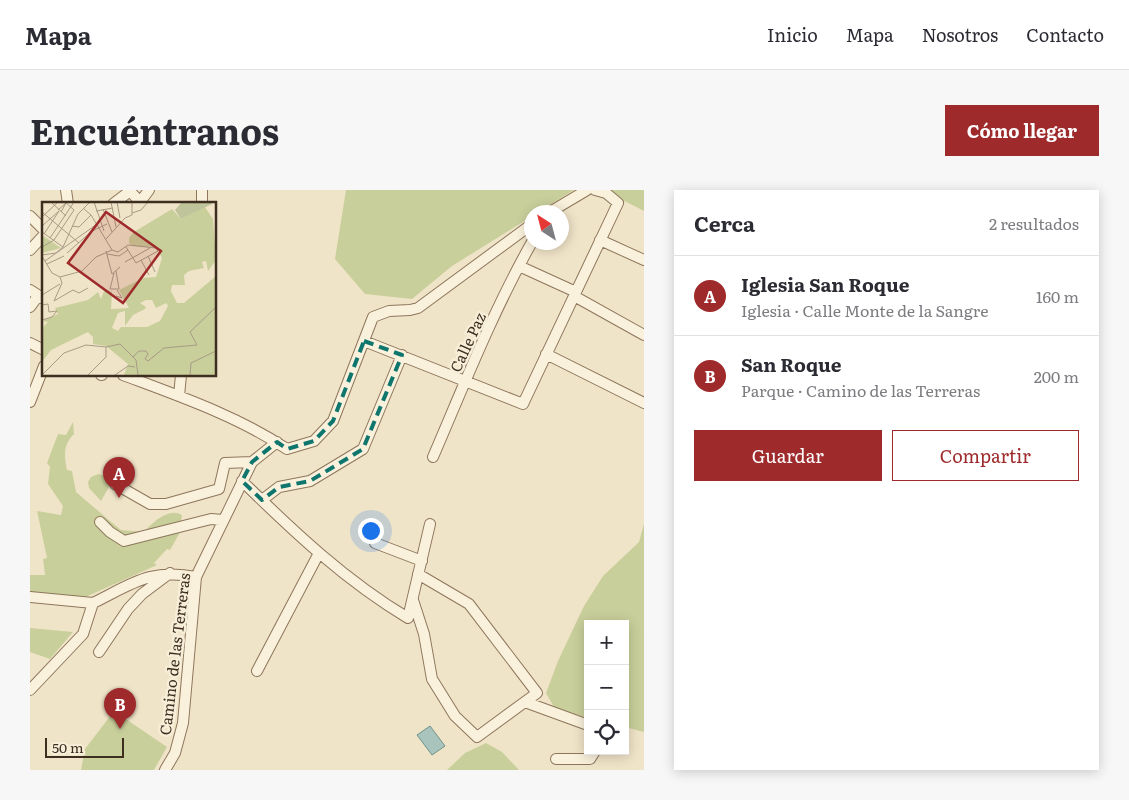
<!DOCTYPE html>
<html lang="es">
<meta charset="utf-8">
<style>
body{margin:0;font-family:Literata,serif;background:#f7f7f7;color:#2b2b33}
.controls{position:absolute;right:15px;bottom:15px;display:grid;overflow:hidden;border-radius:0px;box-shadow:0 2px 12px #0003}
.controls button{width:45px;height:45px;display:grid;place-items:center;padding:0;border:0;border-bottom:1px solid #e1e1e2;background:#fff;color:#2b2b33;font:25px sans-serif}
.compass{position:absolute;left:494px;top:15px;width:45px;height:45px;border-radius:50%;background:#fff;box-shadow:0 2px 12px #0003;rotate:324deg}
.scale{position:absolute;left:15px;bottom:12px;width:79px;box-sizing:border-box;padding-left:5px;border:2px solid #3d2e20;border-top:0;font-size:14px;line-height:18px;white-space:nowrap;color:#3d2e20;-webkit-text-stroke:4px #f7eed8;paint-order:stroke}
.you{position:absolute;left:340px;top:340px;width:18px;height:18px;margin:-12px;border:4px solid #fff;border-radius:50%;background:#1a73e8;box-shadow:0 0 0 8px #1a73e833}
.badge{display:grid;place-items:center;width:32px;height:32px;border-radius:50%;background:#9e2a2b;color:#fff;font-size:16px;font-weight:700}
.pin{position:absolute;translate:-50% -41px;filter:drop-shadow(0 1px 2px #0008)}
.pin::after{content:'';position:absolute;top:26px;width:18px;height:15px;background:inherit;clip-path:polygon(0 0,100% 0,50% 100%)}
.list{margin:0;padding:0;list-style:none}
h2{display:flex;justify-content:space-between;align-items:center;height:65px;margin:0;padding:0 20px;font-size:21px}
h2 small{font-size:16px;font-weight:400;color:#7c7c81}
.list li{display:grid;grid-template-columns:32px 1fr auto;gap:15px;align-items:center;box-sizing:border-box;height:80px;padding:0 20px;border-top:1px solid #e1e1e2}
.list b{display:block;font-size:19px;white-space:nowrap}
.list p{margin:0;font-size:16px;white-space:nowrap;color:#7c7c81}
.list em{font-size:16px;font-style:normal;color:#7c7c81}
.actions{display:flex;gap:10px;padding:15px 20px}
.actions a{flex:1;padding:11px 0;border:1px solid #9e2a2b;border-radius:0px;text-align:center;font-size:18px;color:#9e2a2b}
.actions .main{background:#9e2a2b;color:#fff}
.icon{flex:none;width:28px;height:28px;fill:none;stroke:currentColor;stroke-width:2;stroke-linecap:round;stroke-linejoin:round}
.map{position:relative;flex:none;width:614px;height:580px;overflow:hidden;border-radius:0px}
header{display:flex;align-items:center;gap:30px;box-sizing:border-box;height:70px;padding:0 25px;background:#fff;border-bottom:1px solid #e1e1e2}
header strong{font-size:24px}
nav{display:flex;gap:28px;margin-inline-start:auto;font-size:18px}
.intro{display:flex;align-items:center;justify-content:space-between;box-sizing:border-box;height:120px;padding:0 30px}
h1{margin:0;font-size:35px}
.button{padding:12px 22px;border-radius:0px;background:#9e2a2b;color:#fff;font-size:18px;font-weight:700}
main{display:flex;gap:30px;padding:0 30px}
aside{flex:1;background:#fff;border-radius:0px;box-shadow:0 2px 12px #0003}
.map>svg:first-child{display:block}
.green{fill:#c9cf9b}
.water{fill:#a9c4bc;stroke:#6f938a}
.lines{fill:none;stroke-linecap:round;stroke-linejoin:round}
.minor-casing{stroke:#8d765c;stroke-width:12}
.minor{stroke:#faf1dc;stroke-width:10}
.marked{fill:none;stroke:#0f766e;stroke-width:4;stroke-dasharray:10 6;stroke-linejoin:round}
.labels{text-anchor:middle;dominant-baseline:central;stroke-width:5;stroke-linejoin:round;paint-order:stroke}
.street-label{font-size:15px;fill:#3d2e20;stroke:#f7eed8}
.inset-road{fill:none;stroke:#a89b85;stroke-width:1}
.view{fill:#9e2a2b;fill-opacity:0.15;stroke:#9e2a2b;stroke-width:2.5}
.inset-edge{fill:none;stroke:#3d2e20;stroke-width:2.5}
</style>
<header>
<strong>Mapa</strong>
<nav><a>Inicio</a><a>Mapa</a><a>Nosotros</a><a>Contacto</a></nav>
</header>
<div class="intro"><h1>Encuéntranos</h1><a class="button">Cómo llegar</a></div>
<main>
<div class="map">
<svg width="614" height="580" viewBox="0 0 614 580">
<rect width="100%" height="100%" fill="#f0e4c8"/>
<path class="green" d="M316,0h228l-36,22h-6l-1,5 -79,49 -40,33 -47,-5 -30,-35z
M573,0h41v21z
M43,232l1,12c-11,11 -10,21 -7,36l5,1 4,21 34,29 11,9 23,2c9,-10 25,-25 38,-17l-3,19 -9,16 -3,-1 -13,14 3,2 -76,34 -51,-5v-19h15l-2,-16 4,-1 -10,-47 24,4 2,-9 -15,-22 2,-17 -3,-4 11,-29 8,1z
M68,284l16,4 -13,23 -12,-13 -1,-6 3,-5z
M614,334v208l-19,-5v-103h-37v94l-34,-11 -8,-14 12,-32 26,-55 19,-30 36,-34z
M0,438l43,4 -23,27 -20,-7z
M84,521l53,36 -13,23h-73l4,-21z
M456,553l16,9 17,18h-72l18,-17z"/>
<path class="water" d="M400,536l15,20 -13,9 -15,-20z"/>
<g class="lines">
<defs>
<path id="minor" d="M36,0l2,14
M99,0l13,14
M110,12l9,-12
M83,14l17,-13
M172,14v-14
M520,22l37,-22
M0,26l14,14
M570,50l44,20
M0,60l14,-15
M489,76l57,26
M0,100l14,9
M544,106l70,39
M0,117l8,-11
M334,151l159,63 95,-201 -12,-10 -11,-3
M0,153l14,7
M516,164l98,49
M71,185h1
M93,185c56,21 114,41 164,74l27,-8 19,-20 40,-104 16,-6 21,-1 8,-2 114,-84
M149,206l2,-21
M0,212l14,-36
M403,267c31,-72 60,-146 99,-215
M212,291c52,51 104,100 166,137l22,-94
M85,294l35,20h16l53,-15 6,-26 27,-1
M232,310l17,-13 31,-6 53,-32 39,-94
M70,332l10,10 14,9 87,-22 12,1
M345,353l47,18
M0,407l63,6
M383,410l11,34 8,45 23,37 22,21 60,-44 -68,-89 -51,-30
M63,413c39,-19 57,-35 103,-26
M69,462l29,-43 14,-15 28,-21
M227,481l62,-118
M0,500l53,-56 10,-31
M495,512l63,23
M526,569h34l5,-8
M135,580l10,-17 8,-30 13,-146 56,-115 25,-20"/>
</defs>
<use href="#minor" class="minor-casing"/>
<use href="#minor" class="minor"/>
</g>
<path class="marked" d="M334,151l38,14 -39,94 -53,32 -31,6 -17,13 -20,-19 10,-19 25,-20 10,7 27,-8 19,-20z"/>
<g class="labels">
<g class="street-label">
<text transform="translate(437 152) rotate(-65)">Calle Paz</text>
<text transform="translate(144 464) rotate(-83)">Camino de las Terreras</text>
</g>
</g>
<g transform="translate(12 12)">
<rect width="174" height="174" fill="#f0e4c8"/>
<path d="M163,5l8,12 3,41 -8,11 -2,-10 -4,1 2,6 -15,3 -5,4 1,10h-13l-1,6 6,12h7l32,-27v99h-92l4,-11 -22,-18 -13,-2v-7l-5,-5 -37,18 -9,12v-34l6,-6 -6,-1 16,-7 -3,-6 33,-8 10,-8 3,7 3,-8 4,-1 4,2 -1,17 18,-1 -10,-18 24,-12 13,-1 6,-19 -6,-11 -23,-1 -4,-3v-5l5,-6 38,-23 9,10zM104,98h6l4,8 10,-5 2,3 -8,15 -13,6h-26l-3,4 -6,-3 6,-15 7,-2v15l8,-11 12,-6 1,-2 -6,-4zM0,33l19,13 -19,5z" fill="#c9cf9b" fill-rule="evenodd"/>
<path d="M140,0h28l2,2 -31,15 -6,-9z" fill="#bfc49a"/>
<path class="inset-road" d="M9,0l15,14M52,0l10,29M69,0l5,25M75,0l3,16M41,6l8,7 21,35M61,7l9,23M16,8l8,-7 -5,9M54,9l17,-3M0,10l37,31M90,11l9,-3 7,-8M0,15l16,-15M0,24l17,-15 -15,23M30,24l7,1 12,-12M0,30l21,15M8,36l24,-36M64,37l19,-21 7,-3v-13M0,45l12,-7 20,-30 -9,-8M70,48l6,2 10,-7 28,3 2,3 -22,12 -10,-16M64,49l6,23 8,-7M25,51l25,-22 15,-7M65,52l12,2 9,-6M0,53l14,-2 7,-6 15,-33 12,-12M0,54l10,17 8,4 22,-6 14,-14 16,-7M106,54l7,16M99,58l8,15M3,59l55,-39M83,60l25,-14M5,62l17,-8M72,71l-4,16h9l-3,-18M18,75l2,6 -8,18 19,-11 6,3 9,-5M0,93l18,-11M74,94l6,2 -5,-8M0,103l6,-1 1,8 8,-1M0,118l10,-3 5,-6M91,155l6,-6h7l2,3 -3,5 3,2 16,-13 33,-3 -7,-13 26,-25M0,173l22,-22 22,-8 20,2 14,-3 16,16 2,15M46,173l18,-18v-10M73,173l13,-9 7,1M148,173l1,-12 25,-12"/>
<path class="view" d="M64,10l55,39 -38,52 -55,-40z"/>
<rect width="174" height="174" class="inset-edge"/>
</g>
</svg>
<div class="controls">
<button>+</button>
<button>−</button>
<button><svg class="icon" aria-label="locate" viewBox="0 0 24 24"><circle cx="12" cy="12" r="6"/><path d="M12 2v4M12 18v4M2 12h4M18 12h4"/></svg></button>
</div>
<svg class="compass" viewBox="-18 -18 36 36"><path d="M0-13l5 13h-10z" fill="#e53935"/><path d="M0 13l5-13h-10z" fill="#7c7c81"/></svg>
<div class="scale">50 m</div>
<div class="you"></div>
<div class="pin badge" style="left:89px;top:308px">A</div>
<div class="pin badge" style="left:90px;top:539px">B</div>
</div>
<aside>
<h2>Cerca<small>2 resultados</small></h2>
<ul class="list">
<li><span class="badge">A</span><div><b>Iglesia San Roque</b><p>Iglesia · Calle Monte de la Sangre</p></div><em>160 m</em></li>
<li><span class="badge">B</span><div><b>San Roque</b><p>Parque · Camino de las Terreras</p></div><em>200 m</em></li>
</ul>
<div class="actions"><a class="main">Guardar</a><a>Compartir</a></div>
</aside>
</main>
